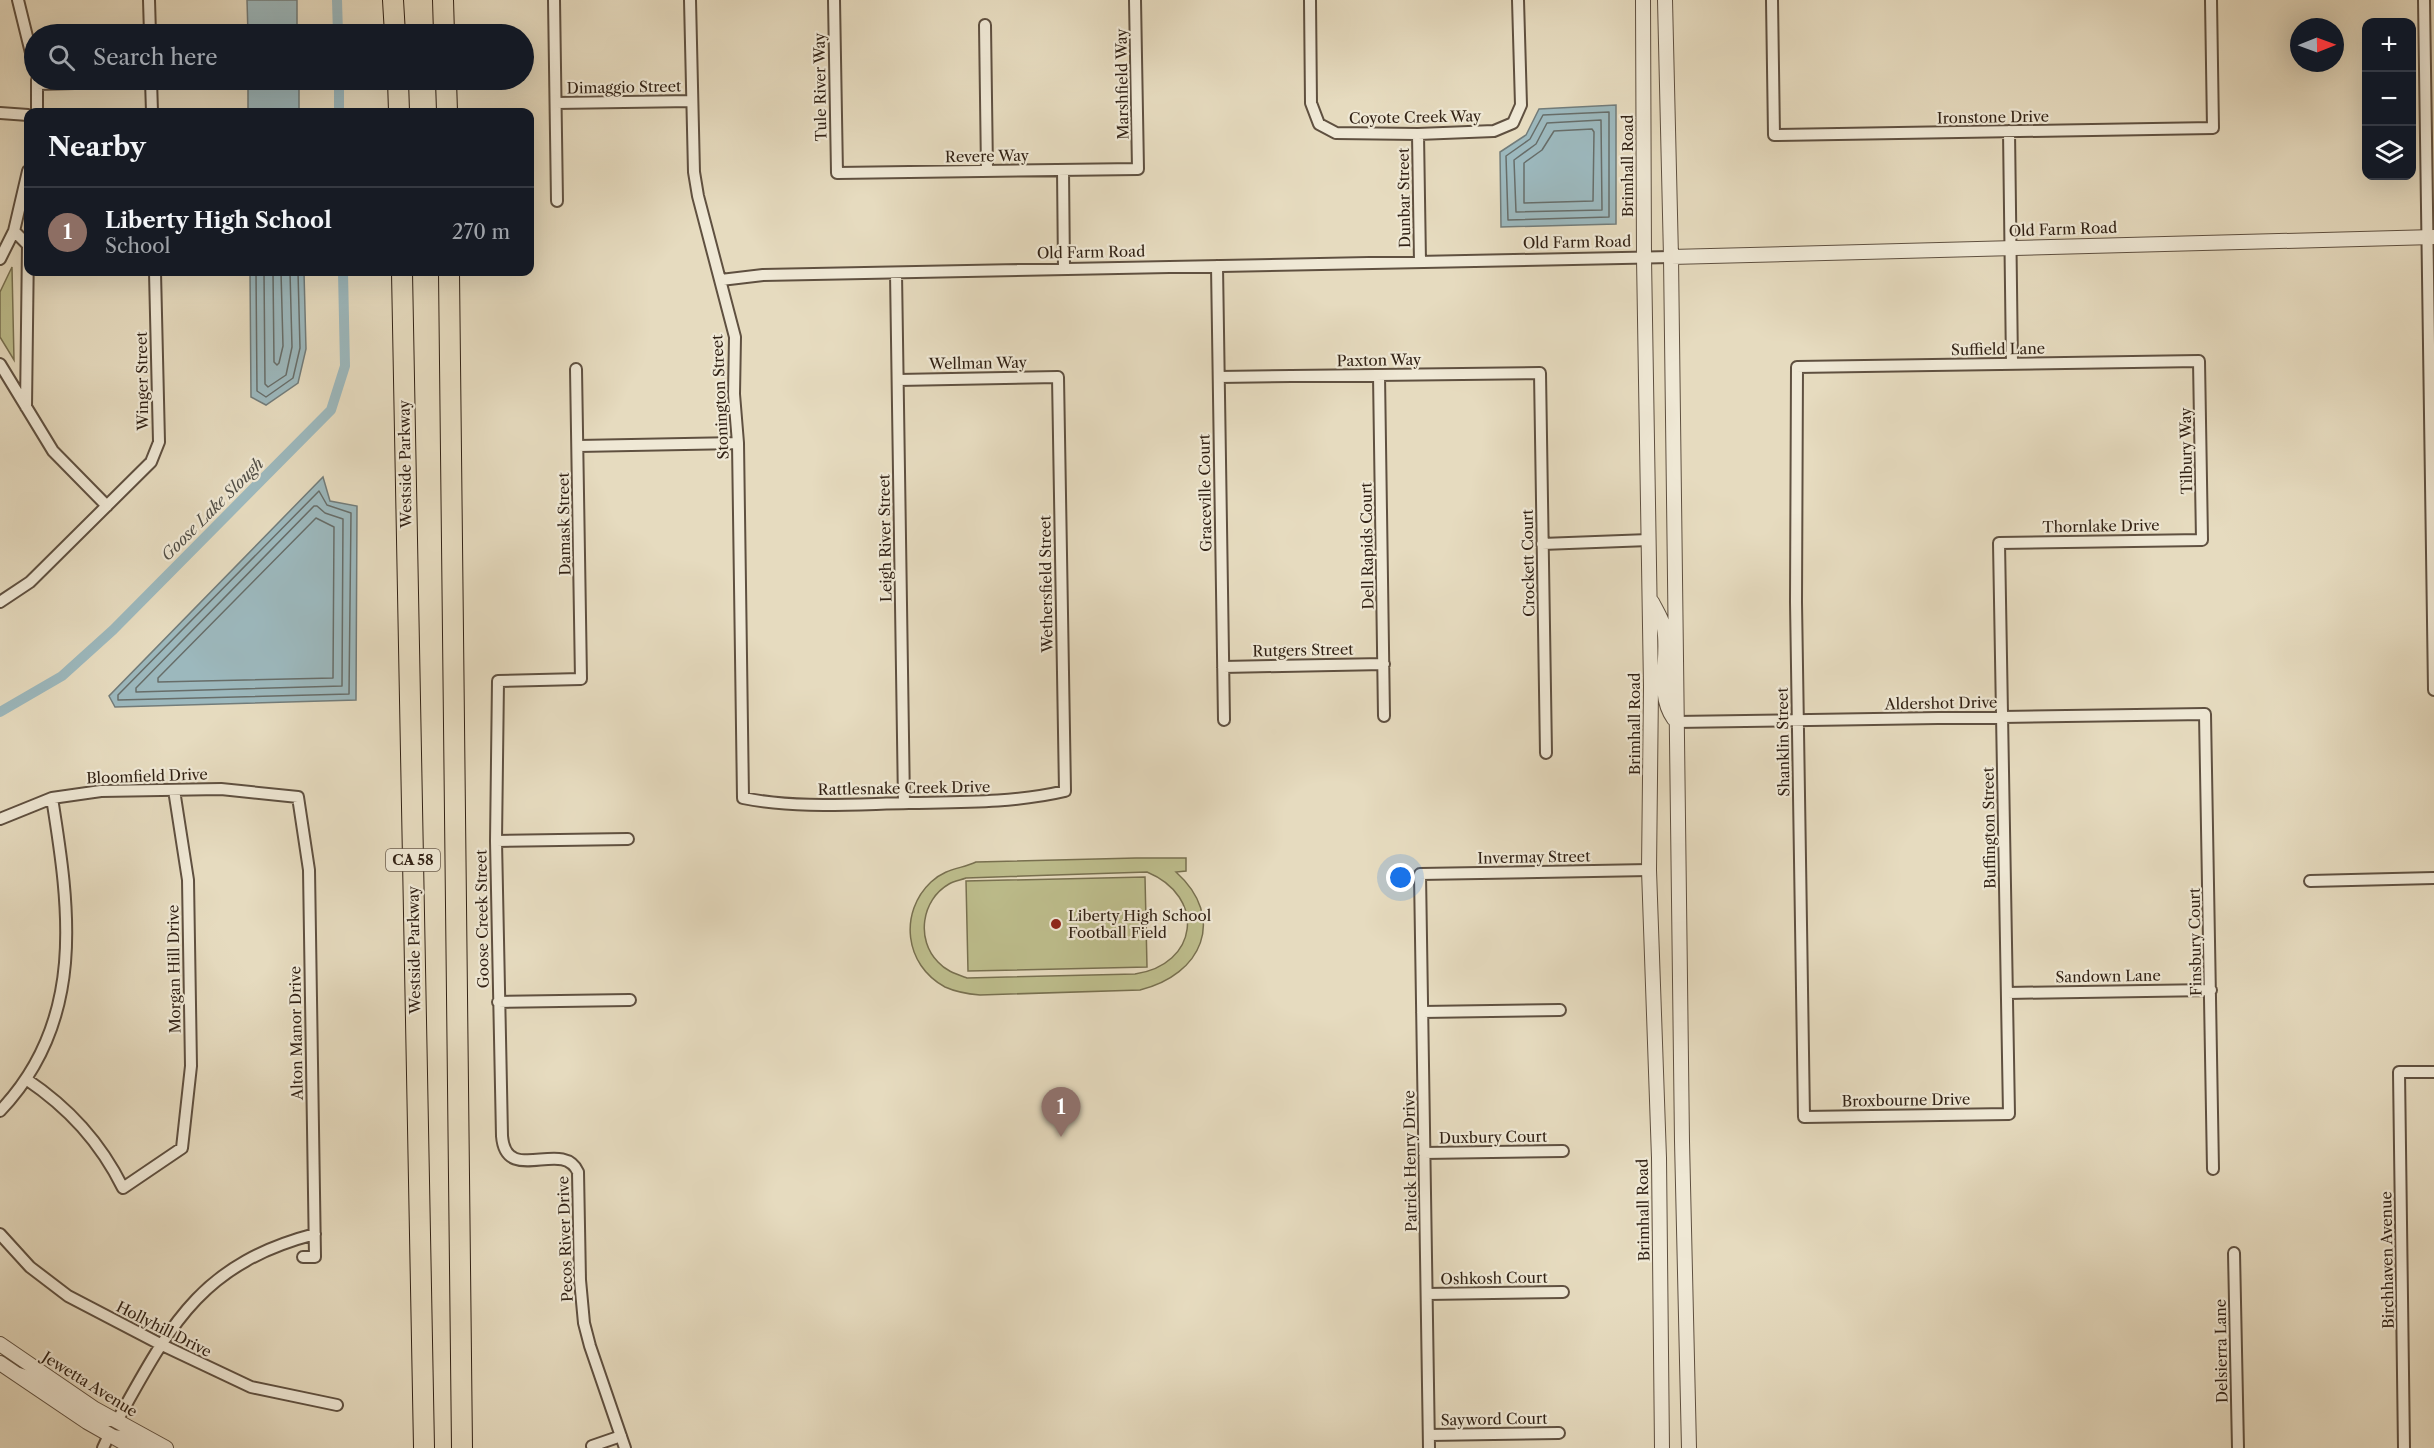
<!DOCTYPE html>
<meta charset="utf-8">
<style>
body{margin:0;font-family:"Libre Caslon Text",serif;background:#20242c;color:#f1f3f6}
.controls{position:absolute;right:18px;top:18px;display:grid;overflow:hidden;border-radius:12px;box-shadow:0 6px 24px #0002}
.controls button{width:54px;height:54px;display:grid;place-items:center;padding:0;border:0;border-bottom:2px solid #363941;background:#171b24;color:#f1f3f6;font:30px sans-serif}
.compass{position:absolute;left:2290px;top:18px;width:54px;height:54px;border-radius:50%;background:#171b24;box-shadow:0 6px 24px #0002;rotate:89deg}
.you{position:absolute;left:1401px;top:878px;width:21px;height:21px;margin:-15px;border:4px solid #fff;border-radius:50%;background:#1a73e8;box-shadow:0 0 0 9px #1a73e833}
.badge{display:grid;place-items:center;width:39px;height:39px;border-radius:50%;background:#0b8043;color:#fff;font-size:20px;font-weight:700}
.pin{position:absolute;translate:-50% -50px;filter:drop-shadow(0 2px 3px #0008)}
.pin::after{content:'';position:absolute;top:32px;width:21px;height:18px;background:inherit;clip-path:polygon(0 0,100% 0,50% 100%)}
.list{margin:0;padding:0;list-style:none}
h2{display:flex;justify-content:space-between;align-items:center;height:78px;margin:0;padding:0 24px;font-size:26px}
h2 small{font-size:20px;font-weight:400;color:#9ea1a6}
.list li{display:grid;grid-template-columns:39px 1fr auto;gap:18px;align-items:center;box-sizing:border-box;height:90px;padding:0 24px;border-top:2px solid #363941}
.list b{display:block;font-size:22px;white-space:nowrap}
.list p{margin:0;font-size:20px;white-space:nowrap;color:#9ea1a6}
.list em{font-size:20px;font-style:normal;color:#9ea1a6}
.icon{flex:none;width:33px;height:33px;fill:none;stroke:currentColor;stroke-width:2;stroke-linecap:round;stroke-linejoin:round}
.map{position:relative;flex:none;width:2434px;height:1448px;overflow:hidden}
.search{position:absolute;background:#171b24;box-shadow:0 6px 24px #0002;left:24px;top:24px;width:510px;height:66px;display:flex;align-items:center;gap:15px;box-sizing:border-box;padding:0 21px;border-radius:33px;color:#9ea1a6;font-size:22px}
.panel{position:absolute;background:#171b24;box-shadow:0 6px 24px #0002;left:24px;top:108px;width:510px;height:168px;border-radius:12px}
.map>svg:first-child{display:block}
.green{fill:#bdbd8c;stroke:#787050;stroke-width:1.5;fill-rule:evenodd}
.water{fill:#9cb8bd;stroke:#727c7a;stroke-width:1.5}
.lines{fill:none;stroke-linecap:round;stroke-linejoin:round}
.shore{stroke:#676d69;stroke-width:1.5}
.canal{stroke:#9cb8bd;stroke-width:10}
.minor-casing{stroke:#5f5040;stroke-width:14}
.tertiary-casing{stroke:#5f5040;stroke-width:16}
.motorway-casing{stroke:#322215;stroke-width:22}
.minor{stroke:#efe8d5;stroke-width:10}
.tertiary{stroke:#efe8d5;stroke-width:14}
.motorway{stroke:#e6dbbf;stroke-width:20}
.poi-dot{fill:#8f2418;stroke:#efe8d5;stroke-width:2}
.labels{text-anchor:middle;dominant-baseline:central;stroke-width:4.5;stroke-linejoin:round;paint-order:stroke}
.shield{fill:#efe8d5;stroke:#6b5d4f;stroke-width:1.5}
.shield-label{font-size:14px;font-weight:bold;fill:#322215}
.street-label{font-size:15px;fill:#322215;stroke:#efe8d5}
.poi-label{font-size:15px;fill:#322215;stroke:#efe8d5;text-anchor:start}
.water-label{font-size:16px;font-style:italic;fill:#524f47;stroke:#efe8d5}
</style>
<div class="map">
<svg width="2434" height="1448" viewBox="0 0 2434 1448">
<rect width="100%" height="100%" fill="#e6dbbf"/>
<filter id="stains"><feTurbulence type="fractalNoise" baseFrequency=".00333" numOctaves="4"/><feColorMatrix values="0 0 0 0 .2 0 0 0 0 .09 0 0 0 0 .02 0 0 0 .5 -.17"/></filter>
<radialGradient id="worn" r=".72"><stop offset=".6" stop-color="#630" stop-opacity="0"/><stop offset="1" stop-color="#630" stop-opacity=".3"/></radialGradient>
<path class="green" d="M12,267v1l2,92 -14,-23v-45z
M1136,858h50v13l-10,1c51,46 26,103 -36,118l-160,5c-12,-1 -24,-3 -35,-8 -41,-22 -46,-75 -14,-105 15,-14 30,-13 45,-20zM1147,872c60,25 51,93 -12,102l-168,4c-11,-4 -21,-7 -29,-16 -22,-22 -17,-62 11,-78 5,-3 12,-4 17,-6z
M1145,877l2,90 -179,4 -2,-90z"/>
<path class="water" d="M247,0h50v34h-49z
M248,80h51v32h-51z
M1616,105v119l-115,3 -1,-75 26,-17 13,-26z
M250,272h54l2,77 -8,34 -32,22 -15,-8z
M323,477l7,24 27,5 -1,194 -241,7 -6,-11z"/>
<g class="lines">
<path class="shore" d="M1609,112v105l-101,3 -2,-64 24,-17 13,-24z
M1601,120l1,90 -86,2 -2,-52 22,-16 11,-21z
M1592,129l2,3 -1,69 -69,2v-40l18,-13 12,-19z
M256,272l1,119 9,6 27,-19 7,-30 -2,-76
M264,272l1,112 3,3 18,-12 6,-28 -2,-75
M273,272l1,90 3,3 2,-2 4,-17 -2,-74
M319,491l8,14 24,8 -2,181 -231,6v-5z
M314,506h3l8,7 18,6 -1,167 -206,6v-4z
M316,518l18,9 -1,151 -175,4v-4z"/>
<path class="canal" d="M337,0l1,34
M339,80v32
M0,712l62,-36 51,-46 218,-220 14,-44 -2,-94"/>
<defs>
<path id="minor" d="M18,0l16,65
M149,0l1,34
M554,0l3,201
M690,0l4,172 4,24 37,141 -1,57 4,49 5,355c55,11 111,6 166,5 52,-1 105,0 156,-12l-7,-414 -160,3
M834,0l3,173 301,-4 -3,-169
M1310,0l1,103 8,21 17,9 82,1 76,-3 19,-8 8,-18 -3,-105
M1772,0l2,135 439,-7 -2,-128
M2424,0l10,690
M985,25l2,146
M37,80v32
M151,80l1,32
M37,84l114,-3
M556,103l136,-2
M0,113l28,2
M2009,131l3,233
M1418,134l2,128
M1063,170l1,99
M14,231l14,14 -2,162
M0,259l14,-28 14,-60
M1217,266l7,454
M896,273l8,530
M721,280l42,-5 908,-18
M2199,361l3,179 -203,3 10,571 -205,3 -8,-515 1,-235z
M0,364l53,87 54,55
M576,369l5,310 -83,2 -2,160 6,295c4,50 61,2 76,36l2,108 4,43 6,23 35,102
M1379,375l5,341
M1219,377l321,-4 6,380
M578,446l160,-3
M1542,544l107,-4
M0,602l30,-20 121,-120 8,-20 -4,-170
M1223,667l161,-3
M1676,722l529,-8 8,455
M0,819l52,-21 49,-7 120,-2 77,8 11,73 6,387h-12
M496,841l132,-2
M2310,881l124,-3
M2007,993l204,-3
M498,1002l132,-2
M1422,1012l138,-2
M26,1079c43,29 74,63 97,109l59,-40 9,-82 -3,-186 -14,-90
M0,1111c86,-90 70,-201 52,-313
M1424,1153l139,-2
M0,1234l30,33 38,29 92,48 91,43 86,18
M2234,1253l4,195
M1427,1294l136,-2
M19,1373l16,5 67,43h15c53,-95 83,-157 198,-187
M1429,1435l130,-2
M592,1446l29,-10
M103,1448l6,-13 16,1 27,12
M1429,1448l-9,-574 229,-4
M2404,1448l-5,-376h35"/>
<path id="tertiary" d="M1643,0l1,258 7,429 -2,183 10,288 3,290
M1665,0l6,257 11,884 7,307
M1671,257l763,-20
M1652,602c4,8 10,17 12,26 6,30 -9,64 10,91
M0,1344l95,65 71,39
M0,1363l87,59 46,26"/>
<path id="motorway" d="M393,0l2,34
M443,0l1,34
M398,80l1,32
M446,80l1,32
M402,272l22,1176
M449,272l13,1176"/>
</defs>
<use href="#minor" class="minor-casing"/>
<use href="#tertiary" class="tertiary-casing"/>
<use href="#motorway" class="motorway-casing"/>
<use href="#minor" class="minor"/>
<use href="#tertiary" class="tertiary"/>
<use href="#motorway" class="motorway"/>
</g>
<circle class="poi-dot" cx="1056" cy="924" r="6"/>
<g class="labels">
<rect class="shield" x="386" y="849" width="54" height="22" rx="4.5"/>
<g class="shield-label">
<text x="413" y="860">CA 58</text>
</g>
<g class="street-label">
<text transform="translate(1122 84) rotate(-91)">Marshfield Way</text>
<text transform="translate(624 87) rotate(-1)">Dimaggio Street</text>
<text transform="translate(820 87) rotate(-91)">Tule River Way</text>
<text transform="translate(1415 117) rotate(-1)">Coyote Creek Way</text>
<text transform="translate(1993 117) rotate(-1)">Ironstone Drive</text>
<text transform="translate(987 156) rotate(-1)">Revere Way</text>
<text transform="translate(1627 166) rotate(-90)">Brimhall Road</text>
<text transform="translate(1404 198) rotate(-91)">Dunbar Street</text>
<text transform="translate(2063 229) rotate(-2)">Old Farm Road</text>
<text transform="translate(1577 242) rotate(-1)">Old Farm Road</text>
<text transform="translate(1091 252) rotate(-1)">Old Farm Road</text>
<text transform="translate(1998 349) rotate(-1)">Suffield Lane</text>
<text transform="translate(1379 360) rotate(-1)">Paxton Way</text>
<text transform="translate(978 363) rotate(-1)">Wellman Way</text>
<text transform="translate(142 381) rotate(-91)">Winger Street</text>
<text transform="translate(720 397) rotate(-93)">Stonington Street</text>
<text transform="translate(2186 451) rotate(-91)">Tilbury Way</text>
<text transform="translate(405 464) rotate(-91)">Westside Parkway</text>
<text transform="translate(1205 493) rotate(-91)">Graceville Court</text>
<text transform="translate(564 524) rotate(-91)">Damask Street</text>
<text transform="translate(2101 526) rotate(-1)">Thornlake Drive</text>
<text transform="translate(885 538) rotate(-91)">Leigh River Street</text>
<text transform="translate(1367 546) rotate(-91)">Dell Rapids Court</text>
<text transform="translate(1528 563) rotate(-91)">Crockett Court</text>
<text transform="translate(1046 584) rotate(-91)">Wethersfield Street</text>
<text transform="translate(1303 650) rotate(-1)">Rutgers Street</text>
<text transform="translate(1941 703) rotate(-1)">Aldershot Drive</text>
<text transform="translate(1634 724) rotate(-90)">Brimhall Road</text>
<text transform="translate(1783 742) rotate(-91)">Shanklin Street</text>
<text transform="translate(147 776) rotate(-2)">Bloomfield Drive</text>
<text transform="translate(904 788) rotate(-1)">Rattlesnake Creek Drive</text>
<text transform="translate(1989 828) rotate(-91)">Buffington Street</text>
<text transform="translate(1534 857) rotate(-1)">Invermay Street</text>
<text transform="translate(482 919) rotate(-91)">Goose Creek Street</text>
<text transform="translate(2195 942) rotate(-91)">Finsbury Court</text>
<text transform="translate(414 950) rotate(-91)">Westside Parkway</text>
<text transform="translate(174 969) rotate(-91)">Morgan Hill Drive</text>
<text transform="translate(2108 976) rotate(-1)">Sandown Lane</text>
<text transform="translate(296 1033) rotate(-91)">Alton Manor Drive</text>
<text transform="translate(1906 1100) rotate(-1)">Broxbourne Drive</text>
<text transform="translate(1493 1137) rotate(-1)">Duxbury Court</text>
<text transform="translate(1410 1161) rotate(-91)">Patrick Henry Drive</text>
<text transform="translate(1643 1210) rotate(-91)">Brimhall Road</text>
<text transform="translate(565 1239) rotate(-92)">Pecos River Drive</text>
<text transform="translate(2387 1260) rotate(-91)">Birchhaven Avenue</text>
<text transform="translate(1494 1278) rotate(-1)">Oshkosh Court</text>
<text transform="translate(164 1329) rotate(27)">Hollyhill Drive</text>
<text transform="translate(2221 1351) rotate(-91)">Delsierra Lane</text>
<text transform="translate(90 1384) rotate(32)">Jewetta Avenue</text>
<text transform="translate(1494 1419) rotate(-1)">Sayword Court</text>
</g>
<g class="poi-label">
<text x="1068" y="915">Liberty High School<tspan x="1068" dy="17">Football Field</tspan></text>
</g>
<g class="water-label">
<text transform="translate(212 509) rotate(-45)">Goose Lake Slough</text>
</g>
</g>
<rect width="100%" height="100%" filter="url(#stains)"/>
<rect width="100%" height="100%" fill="url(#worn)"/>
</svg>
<div class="controls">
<button>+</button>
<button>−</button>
<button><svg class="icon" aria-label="layers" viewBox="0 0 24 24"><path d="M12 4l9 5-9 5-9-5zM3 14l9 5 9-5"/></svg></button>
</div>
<svg class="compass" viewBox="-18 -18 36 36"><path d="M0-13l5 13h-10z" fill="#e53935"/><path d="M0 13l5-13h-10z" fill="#9ea1a6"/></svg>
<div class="you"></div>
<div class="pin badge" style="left:1061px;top:1137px;background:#8d6e63">1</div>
<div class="search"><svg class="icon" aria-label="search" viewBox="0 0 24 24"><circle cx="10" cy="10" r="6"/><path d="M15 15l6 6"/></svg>Search here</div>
<section class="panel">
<h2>Nearby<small></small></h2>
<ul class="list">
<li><span class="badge" style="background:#8d6e63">1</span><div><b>Liberty High School</b><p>School</p></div><em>270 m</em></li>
</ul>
</section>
</div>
